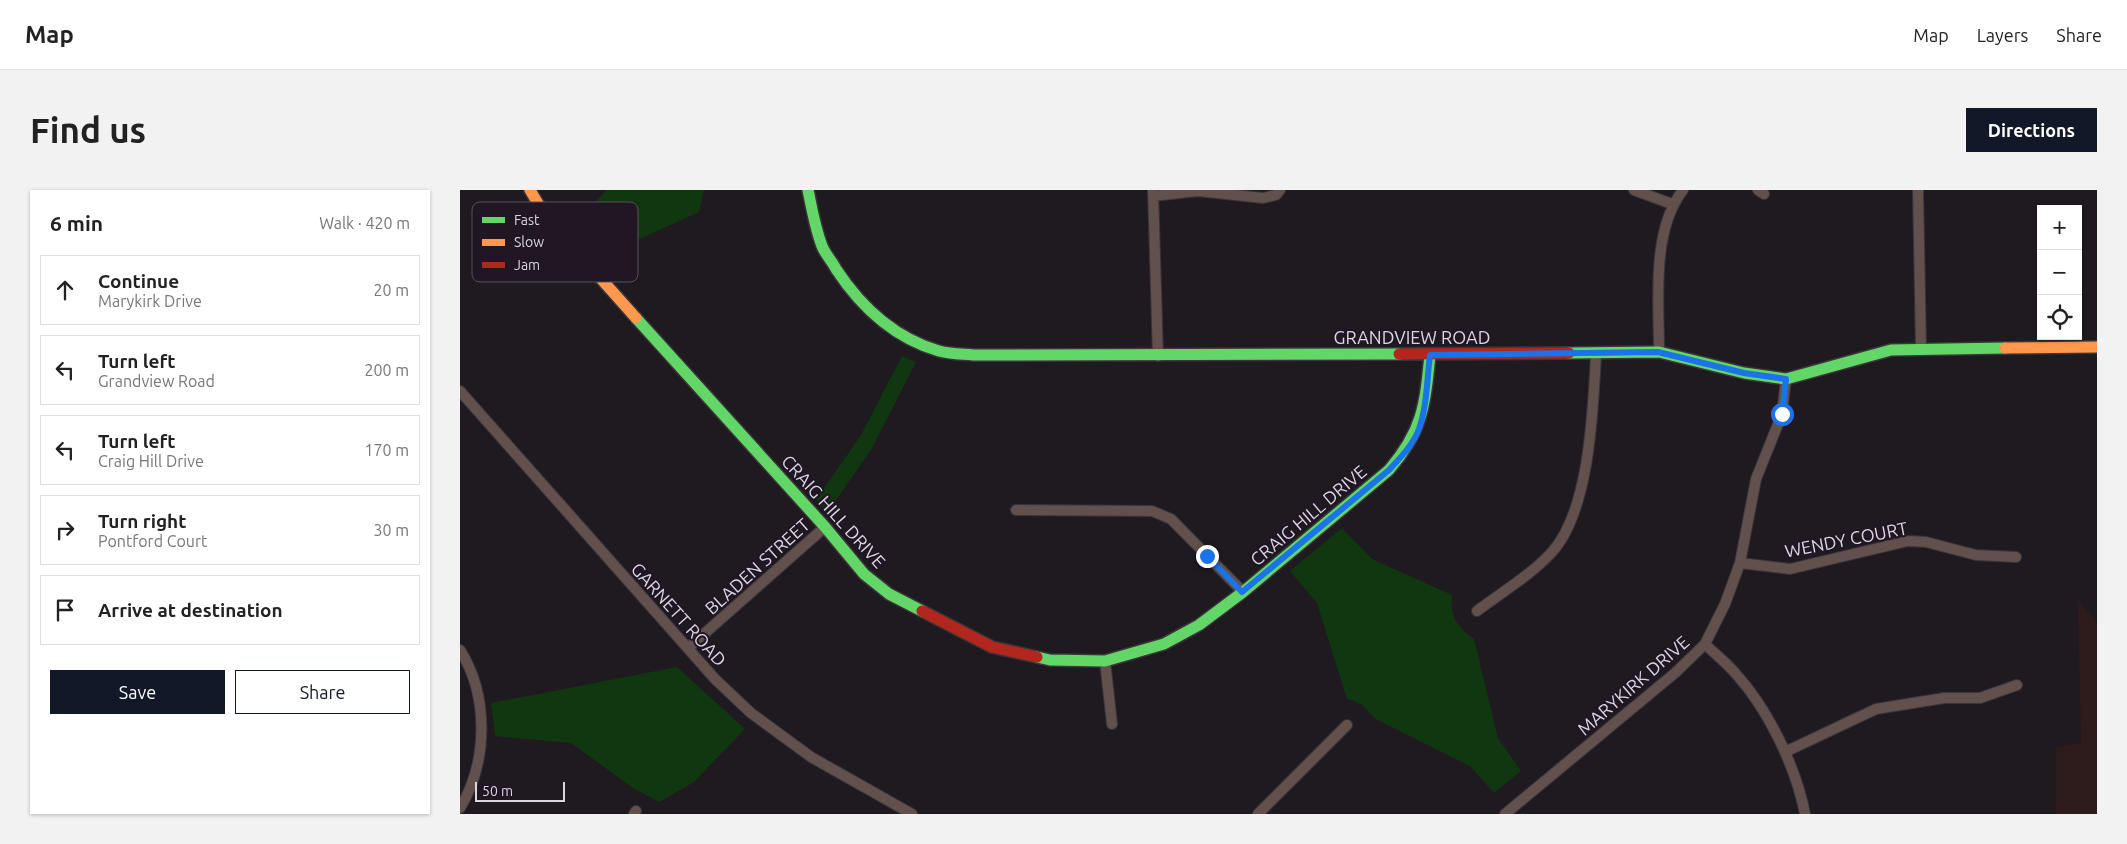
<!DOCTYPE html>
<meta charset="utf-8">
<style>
body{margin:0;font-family:Ubuntu,sans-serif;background:#f2f2f2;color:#222}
.controls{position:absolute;right:15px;top:15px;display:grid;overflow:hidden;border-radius:0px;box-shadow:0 1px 4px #0004}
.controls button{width:45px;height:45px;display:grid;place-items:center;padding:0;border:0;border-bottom:1px solid #e0e0e0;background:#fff;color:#222;font:25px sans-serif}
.scale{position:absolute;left:15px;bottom:12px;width:90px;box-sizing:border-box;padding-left:5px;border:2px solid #ddd6e0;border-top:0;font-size:14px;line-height:18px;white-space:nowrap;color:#ddd6e0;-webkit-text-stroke:4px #201624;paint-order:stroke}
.stop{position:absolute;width:15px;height:15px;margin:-11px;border:4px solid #1a73e8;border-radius:50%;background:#fff}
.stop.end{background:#1a73e8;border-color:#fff;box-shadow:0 1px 5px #0008}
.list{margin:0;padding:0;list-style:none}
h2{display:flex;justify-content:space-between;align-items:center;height:65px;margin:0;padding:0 20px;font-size:21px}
h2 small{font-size:16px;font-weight:400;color:#767676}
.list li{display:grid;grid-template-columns:32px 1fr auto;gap:15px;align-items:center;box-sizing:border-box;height:70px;margin:0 10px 10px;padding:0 10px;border:1px solid #e0e0e0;border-radius:0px}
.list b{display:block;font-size:19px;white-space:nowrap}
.list p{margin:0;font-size:16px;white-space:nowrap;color:#767676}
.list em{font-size:16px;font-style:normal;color:#767676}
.actions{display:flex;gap:10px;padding:15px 20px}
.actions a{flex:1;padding:11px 0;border:1px solid #111827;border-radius:0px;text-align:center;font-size:18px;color:#111827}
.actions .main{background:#111827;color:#fff}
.icon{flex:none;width:28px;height:28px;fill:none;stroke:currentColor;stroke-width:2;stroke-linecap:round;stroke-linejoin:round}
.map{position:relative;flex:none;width:1637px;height:624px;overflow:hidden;border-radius:0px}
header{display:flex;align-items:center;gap:30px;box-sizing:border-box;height:70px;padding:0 25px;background:#fff;border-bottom:1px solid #e0e0e0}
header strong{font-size:24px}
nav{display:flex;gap:28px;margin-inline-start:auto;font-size:18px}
.intro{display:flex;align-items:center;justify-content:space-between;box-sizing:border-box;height:120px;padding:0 30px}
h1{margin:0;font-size:35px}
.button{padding:12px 22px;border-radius:0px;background:#111827;color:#fff;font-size:18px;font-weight:700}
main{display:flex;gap:30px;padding:0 30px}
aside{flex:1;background:#fff;border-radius:0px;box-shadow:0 1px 4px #0004}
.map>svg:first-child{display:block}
.commercial{fill:#2d1c1b}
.green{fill:#103710}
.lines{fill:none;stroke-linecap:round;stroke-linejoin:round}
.street-casing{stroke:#39353a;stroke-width:12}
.fast-casing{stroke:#39353a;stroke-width:14}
.slow-casing{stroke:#39353a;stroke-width:14}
.jam-casing{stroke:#39353a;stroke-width:14}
.street{stroke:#62504d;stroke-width:10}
.fast{stroke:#63d668;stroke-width:11}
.slow{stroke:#ff974d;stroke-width:11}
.jam{stroke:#b3261e;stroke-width:11}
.route{stroke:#1a73e8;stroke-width:6}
.labels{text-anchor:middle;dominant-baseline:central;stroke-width:4;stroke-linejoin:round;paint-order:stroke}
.street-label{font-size:18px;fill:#ddd6e0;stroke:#201624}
.key{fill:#201624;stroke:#59505c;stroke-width:1}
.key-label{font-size:14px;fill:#ddd6e0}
</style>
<header>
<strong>Map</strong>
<nav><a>Map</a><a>Layers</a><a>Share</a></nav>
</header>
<div class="intro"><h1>Find us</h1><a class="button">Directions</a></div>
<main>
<aside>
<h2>6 min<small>Walk · 420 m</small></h2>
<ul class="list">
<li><svg class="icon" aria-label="ahead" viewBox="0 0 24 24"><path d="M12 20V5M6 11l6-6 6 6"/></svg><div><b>Continue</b><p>Marykirk Drive</p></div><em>20 m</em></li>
<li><svg class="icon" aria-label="left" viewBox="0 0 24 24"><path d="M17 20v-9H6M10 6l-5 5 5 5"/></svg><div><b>Turn left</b><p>Grandview Road</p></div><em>200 m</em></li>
<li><svg class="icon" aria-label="left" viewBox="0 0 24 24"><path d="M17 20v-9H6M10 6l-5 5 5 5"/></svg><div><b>Turn left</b><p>Craig Hill Drive</p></div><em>170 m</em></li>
<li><svg class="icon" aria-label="right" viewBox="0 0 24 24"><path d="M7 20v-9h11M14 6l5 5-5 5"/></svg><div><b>Turn right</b><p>Pontford Court</p></div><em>30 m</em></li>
<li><svg class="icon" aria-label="arrive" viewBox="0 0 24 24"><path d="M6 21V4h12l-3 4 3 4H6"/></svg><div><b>Arrive at destination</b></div></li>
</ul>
<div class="actions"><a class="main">Save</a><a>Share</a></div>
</aside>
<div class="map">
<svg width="1637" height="624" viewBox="0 0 1637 624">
<rect width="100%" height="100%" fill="#1f1a20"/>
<path class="commercial" d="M1618,410l19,22v192h-41v-67l25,-4z"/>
<path class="green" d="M146,0h98l-5,22 -93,42 -30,-30z
M442,166l14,6 -45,88 -44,63 -11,-13 45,-65z
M882,338l30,31 80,36c-3,20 6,33 22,44l24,99 23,33 -27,22 -24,-27 -96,-48c-8,-10 -14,-17 -27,-19l-30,-96 -27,-32z
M217,477l68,62 -51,53 -35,20 -26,-14 -62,-45 -76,-7 -4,-33z"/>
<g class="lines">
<defs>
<path id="street" d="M693,0l5,166
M1174,0l38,14
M1298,0l6,4
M1458,0l3,158
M693,6l45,-5 65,7 13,-3 4,-5
M1199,162c0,-51 -8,-121 24,-162
M0,201l255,288 36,34 60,44 101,57
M556,320l136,1 19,8 72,73
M1280,373l50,6 118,-28 18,1 50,13 40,2
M1017,421c25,-19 54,-36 75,-59 38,-42 41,-143 44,-198
M1245,454c10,10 22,19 31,30 32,35 60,93 69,140
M228,458l137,-121
M0,460c29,46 28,112 0,158
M645,471l7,63
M1325,562l91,-43 68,-11h36l37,-13
M174,624l2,-3
M798,624l89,-89
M1045,624l170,-141 30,-29 20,-40 15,-41 16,-84 26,-65 4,-35"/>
<path id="fast" d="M348,0c4,19 7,38 14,56 3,8 10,15 14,23 25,38 58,69 103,82 10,3 23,3 34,4l426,-1
M176,128l189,209 39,47 25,20 33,17
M1109,163l90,-1 85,21 42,6 105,-29 114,-2
M577,467l13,3 55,1 59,-17 35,-19 44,-33 146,-122c34,-40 36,-65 41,-115"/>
<path id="slow" d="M70,0l16,27 90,101
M1545,158l92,-1"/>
<path id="jam" d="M939,164l170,-1
M462,421l70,36 45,10"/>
</defs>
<use href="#street" class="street-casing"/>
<use href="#fast" class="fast-casing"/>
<use href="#slow" class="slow-casing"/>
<use href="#jam" class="jam-casing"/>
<use href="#street" class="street"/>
<use href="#fast" class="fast"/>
<use href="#slow" class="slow"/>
<use href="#jam" class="jam"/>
</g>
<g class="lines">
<path class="route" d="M747,366l35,36 147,-122c11,-12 24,-25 30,-41 8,-23 8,-50 11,-74l228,-3 86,21 42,6 -4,35"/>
</g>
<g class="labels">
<g class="street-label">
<text x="952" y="147">GRANDVIEW ROAD</text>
<text transform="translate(374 321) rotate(48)">CRAIG HILL DRIVE</text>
<text transform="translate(848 325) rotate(-40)">CRAIG HILL DRIVE</text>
<text transform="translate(1386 349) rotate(-11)">WENDY COURT</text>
<text transform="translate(297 376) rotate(-42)">BLADEN STREET</text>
<text transform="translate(219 424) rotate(48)">GARNETT ROAD</text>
<text transform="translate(1173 495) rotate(-41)">MARYKIRK DRIVE</text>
</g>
</g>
<rect x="12" y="12" width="166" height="80" rx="8" class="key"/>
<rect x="22" y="27" width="23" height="6" fill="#63d668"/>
<rect x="22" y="49" width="23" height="7" fill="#ff974d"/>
<rect x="22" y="72" width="23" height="6" fill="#b3261e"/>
<g class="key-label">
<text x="54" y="35">Fast</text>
<text x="54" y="57">Slow</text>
<text x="54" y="80">Jam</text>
</g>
</svg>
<div class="controls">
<button>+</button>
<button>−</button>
<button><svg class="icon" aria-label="locate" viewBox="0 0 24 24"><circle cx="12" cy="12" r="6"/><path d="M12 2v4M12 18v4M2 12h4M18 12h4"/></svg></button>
</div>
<div class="scale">50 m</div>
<div class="stop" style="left:1322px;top:224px"></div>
<div class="stop end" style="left:747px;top:366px"></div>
</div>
</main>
